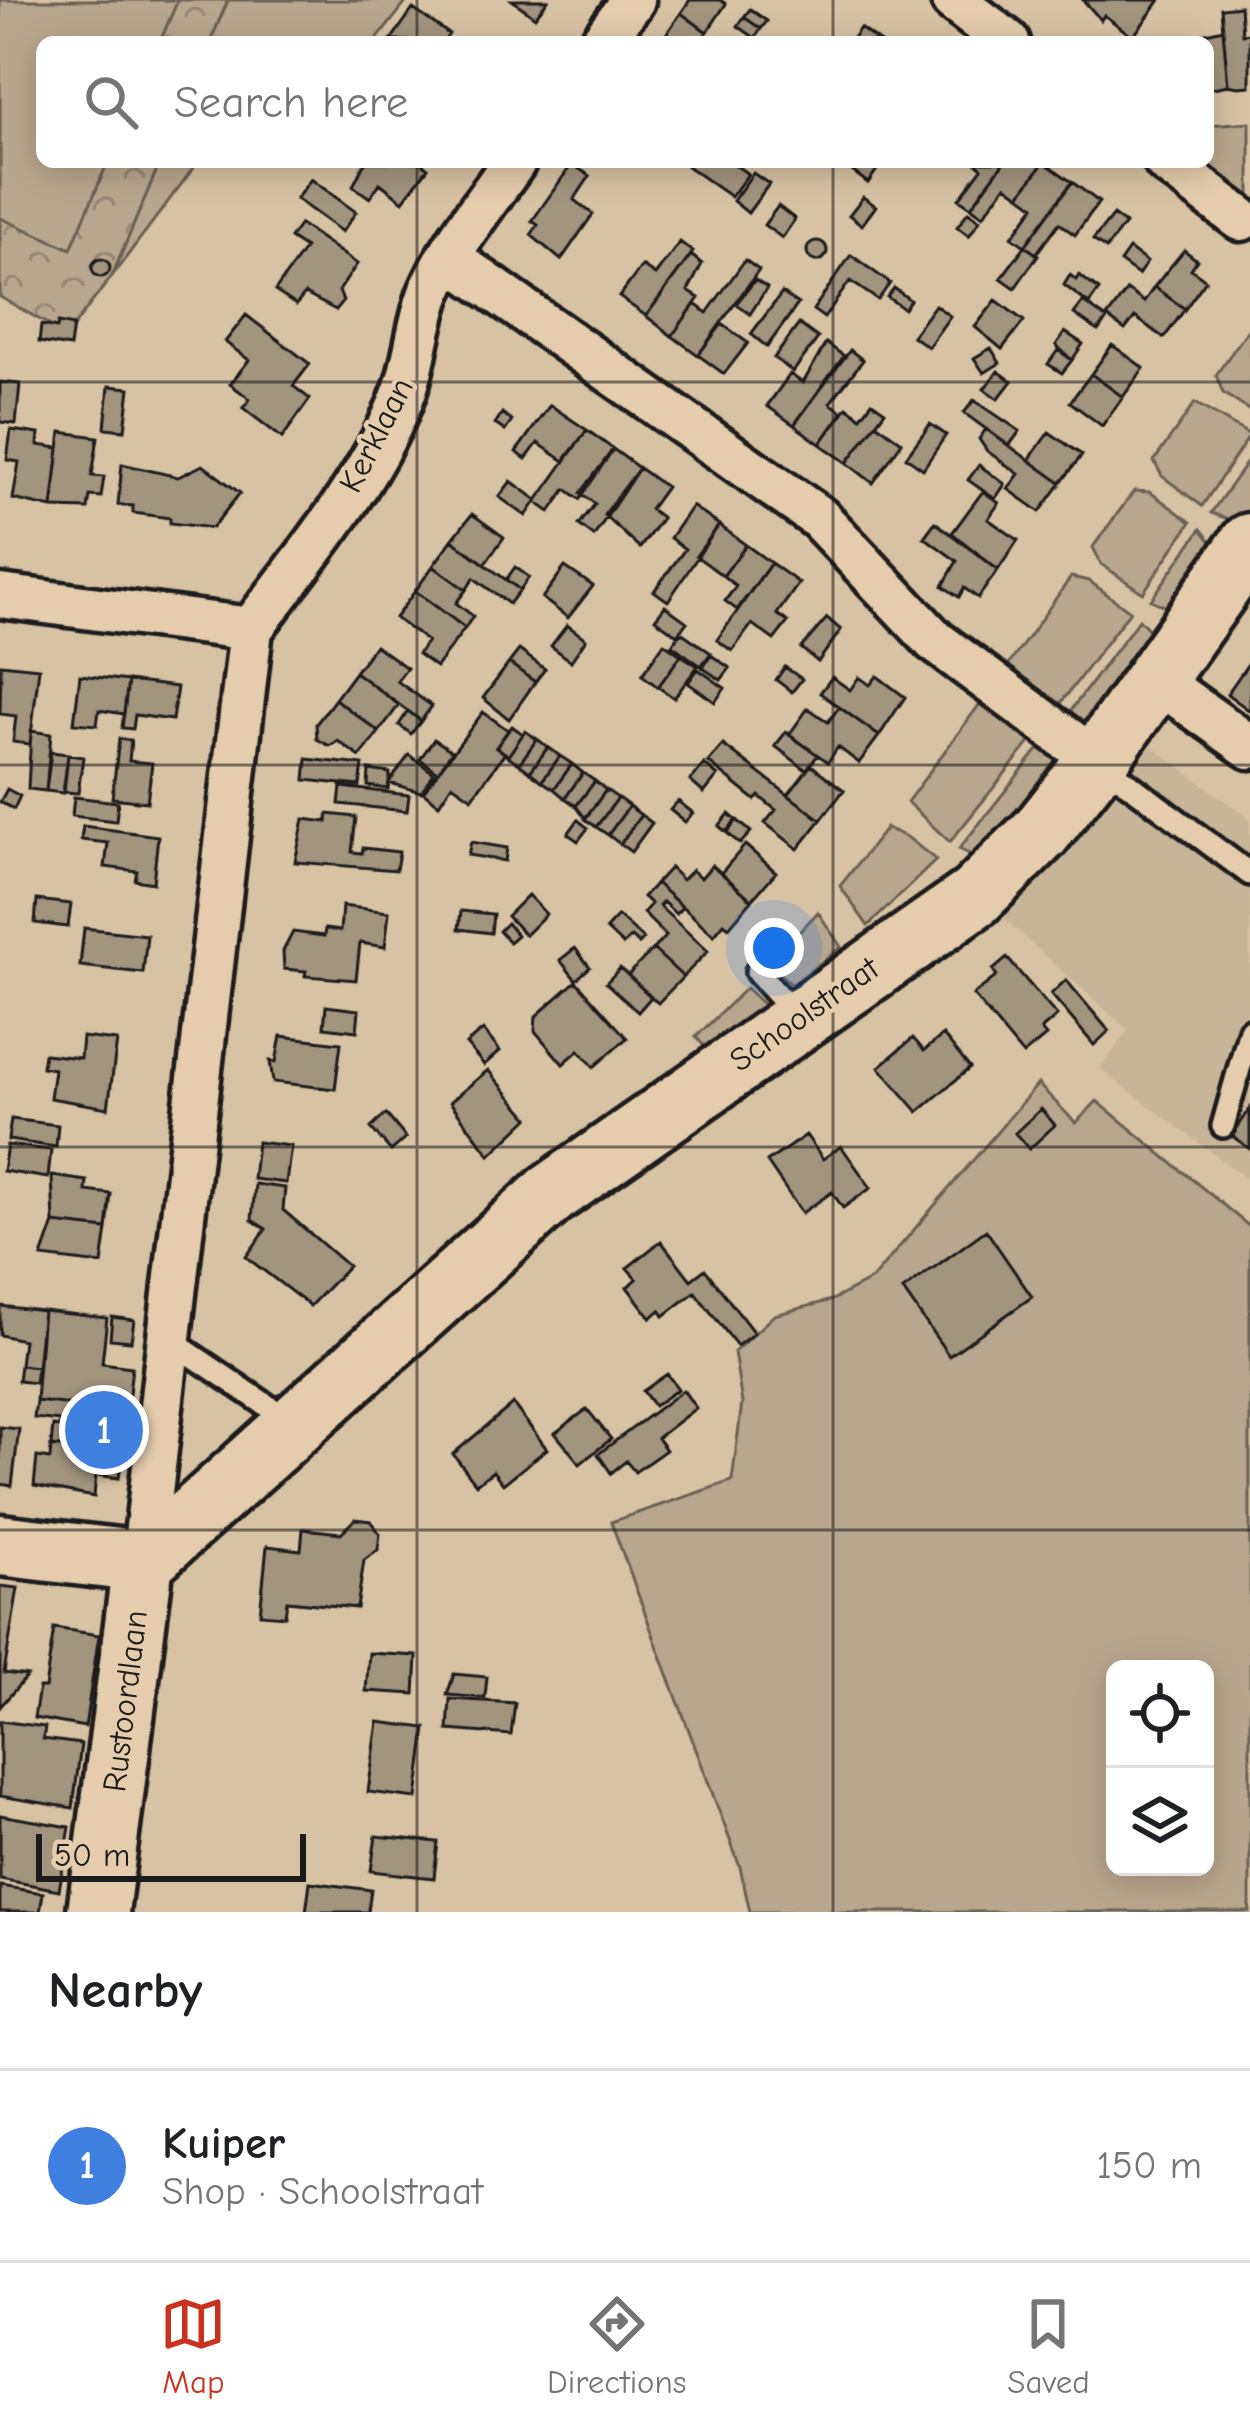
<!DOCTYPE html>
<meta charset="utf-8">
<style>
body{margin:0;font-family:"Comic Neue",sans-serif;background:#f2f2f2;color:#202124}
.controls{position:absolute;right:36px;bottom:36px;display:grid;overflow:hidden;border-radius:18px;box-shadow:0 6px 30px #0003}
.controls button{width:108px;height:108px;display:grid;place-items:center;padding:0;border:0;border-bottom:3px solid #e0e0e0;background:#fff;color:#202124;font:60px sans-serif}
.scale{position:absolute;left:36px;bottom:30px;width:270px;box-sizing:border-box;padding-left:12px;border:6px solid #1c1c1c;border-top:0;font-size:33px;line-height:42px;white-space:nowrap;color:#1c1c1c;-webkit-text-stroke:9px #e4ccad;paint-order:stroke}
.you{position:absolute;left:774px;top:948px;width:42px;height:42px;margin:-30px;border:9px solid #fff;border-radius:50%;background:#1a73e8;box-shadow:0 0 0 18px #1a73e833}
.badge{display:grid;place-items:center;width:78px;height:78px;border-radius:50%;background:#c8321e;color:#fff;font-size:39px;font-weight:700}
.pin{position:absolute;translate:-50% -50%;border:6px solid #fff;box-shadow:0 3px 12px #0006}
.list{margin:0;padding:0;list-style:none}
h2{display:flex;justify-content:space-between;align-items:center;height:156px;margin:0;padding:0 48px;font-size:51px}
h2 small{font-size:39px;font-weight:400;color:#757577}
.list li{display:grid;grid-template-columns:78px 1fr auto;gap:36px;align-items:center;box-sizing:border-box;height:192px;padding:0 48px;border-top:3px solid #e0e0e0}
.list b{display:block;font-size:45px;white-space:nowrap}
.list p{margin:0;font-size:39px;white-space:nowrap;color:#757577}
.list em{font-size:39px;font-style:normal;color:#757577}
.icon{flex:none;width:66px;height:66px;fill:none;stroke:currentColor;stroke-width:2;stroke-linecap:round;stroke-linejoin:round}
.map{position:relative;flex:none;width:1250px;height:1912px;overflow:hidden}
.search{position:absolute;background:#fff;box-shadow:0 6px 30px #0003;left:36px;right:36px;top:36px;height:132px;display:flex;align-items:center;gap:30px;box-sizing:border-box;padding:0 42px;border-radius:18px;color:#757577;font-size:45px}
.sheet{height:348px;background:#fff}
nav{display:flex;justify-content:space-around;align-items:center;box-sizing:border-box;height:168px;border-top:3px solid #e0e0e0;background:#fff;font-size:33px;color:#757577}
nav a{display:grid;justify-items:center;gap:6px}
nav .on{color:#c8321e}
.map>svg:first-child{display:block}
.built{fill:#c8b499}
.grass{fill:#b9a68e;stroke:#6a6155;stroke-width:3;fill-rule:evenodd}
.forest{fill:url(#forest-crowns);stroke:#6a6155;stroke-width:3}
.building{fill:#a3947e;stroke:#1c1c1c;stroke-width:3}
.lines{fill:none;stroke-linecap:round;stroke-linejoin:round}
.lane-casing{stroke:#1c1c1c;stroke-width:30}
.street-casing{stroke:#1c1c1c;stroke-width:51}
.secondary-casing{stroke:#1c1c1c;stroke-width:69}
.lane{stroke:#e4ccad;stroke-width:21}
.street{stroke:#e4ccad;stroke-width:42}
.secondary{stroke:#e4ccad;stroke-width:60}
.grid{fill:none;stroke:#1c1c1c;stroke-width:3;stroke-opacity:0.55}
.labels{text-anchor:middle;dominant-baseline:central;stroke-width:9;stroke-linejoin:round;paint-order:stroke}
.street-label{font-size:33px;fill:#1c1c1c;stroke:#e4ccad}
</style>
<div class="map">
<svg width="1250" height="1912" viewBox="0 0 1250 1912">
<defs>
<pattern id="forest-crowns" width="20" height="18" patternUnits="userSpaceOnUse" patternTransform="scale(3)"><rect width="20" height="18" fill="#b9a68e"/><path d="M2 6a3 3 0 1 1 6 0M12 15a3 3 0 1 1 6 0" fill="none" stroke="#968673"/></pattern>
</defs>
<rect width="100%" height="100%" fill="#d8c2a4"/>
<filter id="ink" filterUnits="userSpaceOnUse"><feTurbulence type="fractalNoise" baseFrequency=".00833" numOctaves="2"/><feDisplacementMap in="SourceGraphic" scale="24" xChannelSelector="R" yChannelSelector="G"/><feConvolveMatrix kernelMatrix="1 2 1 2 8 2 1 2 1" color-interpolation-filters="sRGB"/></filter>
<g filter="url(#ink)">
<path class="built" d="M1146,742l104,77v362l-150,-112 28,-39 -125,-112 81,-90z"/>
<path class="grass" d="M0,0h178l-18,42h-118v120h66l-37,87 -71,-31z
M228,0h180l-33,42h-165z
M1250,122v79l-54,-39h12v-37z
M160,162h38l-86,114z
M1250,327v84l-27,-18 -7,-18z
M1195,403l55,32 -48,71 -40,-30 -8,-15z
M1250,458v54l-8,12 -31,-11z
M1134,491l16,1 41,30 -48,71 -42,-29 -8,-17z
M1201,529l20,25 -41,59 -29,-13z
M1071,577l18,4 41,30 -75,100 -52,-38z
M1139,619l21,23 -68,98 -27,-22z
M985,697l51,38 -86,107 -43,-40z
M1045,741l29,21 -89,100 -26,-13z
M886,828l21,9 29,23 -68,66 -28,-40z
M818,912l23,35 -49,38 -23,-21z
M746,988l19,18 -60,41 -9,-10z
M1038,1084l38,39 21,-22 153,126v685h-500l-10,-45 -129,-345 121,-41 10,-78 -8,-51 40,-37 58,-15 40,-21zM1115,1669h90v198h-90z"/>
<path class="forest" d="M178,0h50l-18,42h-50z
M108,162h52l-48,114 -45,59 -67,-38v-79l71,31z"/>
<path class="building" d="M512,0h36l-13,17z
M690,0h30l6,4 -19,28 -26,-19z
M1083,0h77l-27,37 -29,-22 -3,5z
M1240,6l2,28 8,-1v53l-12,1 -10,-2 -7,-77z
M413,9l36,25 -5,8 -53,-2z
M750,9l17,12 -6,8 -17,-12z
M681,13l26,19 -7,10 -38,-2z
M744,17l17,12 -6,9 -17,-12z
M860,28l19,14h-29z
M1223,29l5,56 -20,4v-47l-24,-4z
M365,162h55l8,6 -25,33 -23,-18 -10,15 -17,-12z
M690,162h41l17,12 -17,23 -44,-31z
M859,162l19,6 -10,15 -16,-12z
M975,162h29l-33,45 -12,-8 23,-31z
M1004,162h40l-24,33 -14,-10 -23,31 -12,-9z
M1044,162l28,20 -47,64 -13,-9 23,-31 -15,-11z
M572,164l18,12 -16,24 19,14 -32,46 -30,-25 7,-10 -6,-4z
M753,173l16,11 -21,29 -15,-12z
M311,179l45,33 -14,20 -46,-33z
M1072,182l27,20 -24,33 -16,-12 -23,31 -11,-8z
M863,197l13,9 -14,19 -13,-10z
M778,206l17,13 -13,19 -18,-13z
M968,212l12,8 -11,16 -12,-9z
M1113,215l12,9 -19,25 -13,-9z
M300,224l57,40 -18,27 4,10 -7,9 -31,-16 -9,11 -21,-14 30,-43 -15,-10z
M807 251a10 10 0 1 1 20 0a10 10 0 1 1-20 0Z
M680,242l13,10 -47,64 -27,-19 23,-31 13,9z
M1025,246l13,9 -23,33 -14,-10z
M1129,249l18,13 -9,13 -18,-13z
M1184,250l13,10 -6,9 15,11 -21,29 -31,-22z
M691,255l11,9 -14,27 11,7 -27,38 -26,-20z
M851,255l39,28 -12,17 -28,-19 -26,37 -11,-8z
M92 268a9 9 0 1 1 18 0a9 9 0 1 1-18 0Z
M745,260l14,10 -61,85 -26,-19 23,-32 12,9z
M1070,275l6,5 3,-5 20,15 -10,14 -25,-19z
M755,280l12,8 -17,26 -14,-10z
M1154,287l31,22 -21,29 -29,-21 -10,13 -18,-13 20,-27 17,12z
M894,288l16,12 -6,9 -17,-12z
M782,293l16,11 -31,43 -16,-13z
M996,300l28,21 -22,28 -27,-22z
M1083,302l24,17 -9,12 -24,-17z
M935,305l15,11 -22,31 -16,-11z
M246,315l64,49 -17,22 17,13 -28,39 -39,-30 7,-9 -20,-15 19,-24 -24,-18z
M58,323l15,3 -3,21 -31,-5 2,-17 16,3z
M722,324l26,19 -24,31 -26,-19z
M799,324l19,14 -25,34 -19,-14z
M1065,332l18,12 -11,16 -16,-15z
M826,343l18,13 -50,69 -27,-19 23,-32 13,9z
M1112,345l32,23 -21,29 -32,-23z
M991,348l9,15 -16,10 -10,-15z
M850,350l13,10 -33,43 13,9 -23,32 -26,-19z
M1058,350l14,10 -10,13 -14,-9z
M998,371l14,10 -14,18 -14,-10z
M1091,374l32,23 -21,29 -32,-24z
M0,382l20,2 -4,40 -16,-2z
M109,386l21,2 -5,42 -20,-2z
M974,400l46,31 -11,15 -45,-33z
M872,402l13,9 -38,52 -27,-19 27,-37 14,10z
M550,405l37,25 -23,31 -26,-18 -12,16 -10,-7z
M502,413l10,8 -7,10 -10,-7z
M876,423l26,19 -29,41 -26,-20z
M930,424l16,11 -23,34 -17,-12z
M986,429l75,54 -21,29 -32,-23 11,-15 -32,-23 -8,-12z
M11,430l28,4 -1,11 21,3 -7,60 -39,-9 6,-37 -12,-2z
M587,430l26,19 -33,50 -14,-10 -16,23 -14,-10z
M61,432l37,5 -6,39 12,1 -3,20 -11,-1 -2,13 -36,-1z
M1049,432l33,23 -21,28 -32,-23z
M613,449l26,19 -45,68 -15,-11 16,-21 -14,-11z
M122,464l56,13 25,-12 37,28 -28,35 -42,-5v-5l-37,-5v-7l-15,-1z
M979,465l26,19 -10,15 -27,-19z
M639,468l27,19 -16,22 12,9 -22,30 -36,-33z
M511,481l26,19 -11,16 -27,-19z
M983,491l16,12 -11,16 30,21 -20,30 -46,-37z
M692,506l27,19 -51,76 -14,-10 31,-42 -15,-11z
M472,514l32,23 -19,27 -33,-24z
M935,522l63,48 -20,28 -14,-10 -5,9 -16,-11 14,-25 -33,-24z
M719,525l27,20 -23,31 -27,-20z
M452,540l68,50 -11,14 -35,-26 -8,12 -33,-24z
M746,545l25,18 -34,47 -12,-9 11,-15 -13,-10z
M771,563l28,20 -22,31 11,8 -14,18 -22,-16 -20,27 -15,-11z
M433,566l33,24 -10,13 17,13 -8,12 -50,-37z
M515,567l14,10 -9,13 -14,-10z
M565,567l28,19 -25,32 -26,-20z
M415,591l50,37 -29,39 -18,-13 9,-13 -32,-23z
M665,606l22,16 -10,13 -22,-16z
M827,618l14,12 -23,32 -17,-14z
M567,625l19,14 -15,22 -20,-15z
M681,632l30,21 -10,13 -29,-21z
M664,643l17,12 -23,32 -16,-12z
M375,645l32,23 -10,13 35,25 -11,15 -66,-49z
M519,650l26,19 -10,13 -26,-19z
M681,655l17,11 -24,32 -16,-11z
M711,655l19,13 -9,12 -18,-12z
M1250,661v50l-23,-17z
M509,663l26,19 -26,37 -26,-21z
M1,664l38,4 -9,76 -17,-2 3,-26 -16,-2z
M785,667l17,12 -10,13 -16,-12z
M698,669l27,19 -10,14 -27,-19z
M355,672l44,33 -20,27 -44,-33z
M80,675l48,6 -4,33 -25,-4 -2,15 -23,-2z
M877,676l28,21 -26,39 -59,-43 12,-16 18,13 9,-13 11,8z
M128,681l49,6 -5,33 -37,-5 -2,14 -11,-1z
M335,699l44,33 -19,25 -22,-16 -8,5 -13,-7 -1,-15z
M839,707l40,29 -20,27 -21,-16 -10,15 -39,-27 19,-27 20,14z
M408,711l13,10 -10,13 -12,-9z
M483,712l25,18 -12,17 9,6 -33,45 -20,-14 -13,20 -16,-12z
M512,726l11,8 -15,22 -12,-9z
M31,731l20,3 -5,57 -18,-2z
M525,731l12,8 -18,25 -11,-8z
M786,732l32,23 -12,15 -31,-24z
M119,739l12,1 -2,21 23,2 -5,39 -35,-4z
M434,739l18,12 -14,21 -18,-13z
M537,739l11,8 -18,25 -11,-8z
M723,745l98,75 -23,29 -33,-26 11,-13 -17,-14 -4,4 -47,-38z
M548,747l12,9 -18,25 -12,-9z
M51,752l17,2 -5,39 -17,-2z
M68,755l15,2 -5,36 -14,-1z
M409,755l25,18 -13,19 -32,-9z
M560,756l12,8 -18,25 -12,-8z
M307,759l56,6 -3,21 -55,-6z
M572,764l11,9 -18,25 -11,-9z
M704,764l14,12 -14,17 -14,-12z
M811,765l33,25 -23,30 -33,-25z
M369,770l21,3 -2,16 -20,-3z
M583,773l12,8 -19,25 -11,-8z
M595,781l11,9 -21,28 -9,-12z
M341,787l68,8 -2,16 -68,-7z
M7,789l13,7 -6,13 -14,-7z
M606,790l12,8 -22,29 -11,-8z
M74,797l44,5 -2,19 -44,-5z
M618,798l11,8 -21,29 -12,-8z
M678,801l15,12 -8,9 -15,-12z
M629,806l12,9 -21,29 -12,-9z
M328,814l28,3 -4,35 10,1 1,-5 36,4 -3,18 -101,-8 9,-43 23,3z
M729,814l7,6 -10,12 -7,-6z
M641,815l11,8 -21,29 -11,-8z
M578,820l10,8 -10,13 -10,-7z
M737,820l14,12 -11,12 -13,-11z
M83,826l75,10 -5,47 -18,-3 2,-9 -32,-4 3,-24 -27,-3z
M471,842l36,6 -2,13 -37,-6z
M745,845l31,27 -24,28 -31,-27z
M712,865l40,35 -23,27 -5,-4 -10,12 -58,-52 14,-15 12,12 10,-10 9,8z
M656,883l26,24 -6,7 -13,-12 -4,4 49,45 -25,26 -30,-28 13,-13 -23,-23 8,-9 -8,-7z
M528,895l18,19 -21,21 -18,-19z
M37,900l34,4 -3,23 -33,-4z
M342,906l47,6 -4,35 -25,-4 -4,37 -51,-4 1,-5 -22,-2 -1,-18 10,-19 31,4 1,-7 15,2z
M461,911l32,3 -2,19 -32,-4z
M618,916l25,23 -4,5 -8,-7 -8,8 -17,-16z
M507,923l10,12 -8,7 -10,-11z
M84,928l63,7 -4,38 -63,-7z
M575,948l15,19 -14,13 -16,-20z
M653,949l30,28 -25,26 -30,-28z
M1007,958l50,58 -16,14 5,6 -23,19 -50,-60 24,-19 -4,-6z
M620,968l31,29 -13,15 -32,-29z
M1066,980l43,51 -15,14 -43,-51z
M576,981l51,57 -33,29 -15,-17 -16,14 -28,-33 1,-15z
M326,1006l33,4 -2,21 -33,-4z
M483,1030l17,21 -16,14 -18,-21z
M943,1035l27,33 -52,44 -39,-45 34,-29 11,13z
M281,1036l60,7 -6,46 -62,-7 -3,-21 6,1z
M82,1037l35,4 -9,67 -58,-10 4,-29 -12,-2 2,-13 36,4z
M488,1070l41,48 -39,37 -40,-53z
M1041,1109l14,16 -26,24 -14,-16z
M1250,1109v40l-18,-13z
M386,1114l20,24 -15,13 -20,-23z
M11,1119l47,6 -2,22 -48,-7z
M806,1135l17,24 18,-13 30,42 -28,20 -11,-16 -30,21 -35,-51z
M257,1142l34,4 -5,37 -33,-4z
M7,1145l44,5 -3,28 -45,-7z
M52,1176l35,5 -1,10 25,3 -4,35 -53,-6z
M255,1184l30,4 -2,22 65,56 -38,40 -64,-49 20,-28 -14,-9z
M54,1223l53,6 -5,35 -60,-7z
M986,1230l46,67 -83,59 -46,-66z
M661,1241l30,39 14,-11 49,64 -17,13 -42,-54 -31,24 -4,-6 -9,8 -24,-31 10,-8 -10,-11z
M0,1306l43,5 -6,56 -17,-2 3,-25 -23,-5z
M43,1311l64,7 -5,45 30,4 -5,44 -91,-10z
M112,1317l22,3 -3,21 -21,-2z
M20,1365l17,2 -2,16 -17,-2z
M667,1374l11,15 -24,17 -11,-15z
M683,1390l13,18 -39,30 9,12 -31,22 -9,-11 -15,12 -13,-19z
M36,1401l91,10 -5,44 -71,-9 2,-20 6,1 1,-6 -26,-3z
M513,1404l34,45 -44,35 -10,-13 -17,13 -23,-30z
M587,1409l24,30 -31,25 -25,-31z
M0,1427l19,2 -7,57 -12,-2z
M51,1446l71,9 -3,23 -23,-3 -2,22 -60,-11 3,-29 13,2z
M355,1519l16,2 9,13 -2,16 -14,10 -7,48 -70,-7 -2,15 -25,-2 7,-68 34,4 2,-21 38,4z
M0,1586l18,2 -14,85 23,3 -27,31z
M54,1628l45,7 -14,92 -51,-9 5,-30h6z
M369,1653l48,3 -2,38 -49,-3z
M454,1674l33,3 -2,21 -38,-3z
M450,1699l65,4 -4,32 -63,-5z
M0,1721l45,6 -2,12 38,5 -8,64 -73,-12z
M378,1722l48,6 -9,70 -49,-6z
M0,1815l70,12 -11,63 -59,-11z
M376,1836l62,6 -4,36 -63,-7z
M310,1882l61,8 -3,22h-62z
M0,1886l43,7 -3,19h-40z"/>
<g class="lines">
<defs>
<path id="lane" d="M1102,764l148,110
M757,972l39,44
M1223,1126l27,-96
M167,1338l123,83"/>
<path id="street" d="M953,0l55,42
M602,42l31,-42
M1166,162l75,57
M448,257l371,261 116,123 162,120
M0,596l251,33
M1155,679l95,68
M143,1562l108,-933c55,-73 123,-152 154,-239 11,-31 13,-66 25,-97 20,-47 55,-89 84,-131"/>
<path id="secondary" d="M0,1545l143,17 408,-368 424,-297 66,-65 56,-71 153,-217
M98,1912l45,-350"/>
</defs>
<use href="#lane" class="lane-casing"/>
<use href="#street" class="street-casing"/>
<use href="#secondary" class="secondary-casing"/>
<use href="#lane" class="lane"/>
<use href="#street" class="street"/>
<use href="#secondary" class="secondary"/>
</g>
</g>
<path class="grid" d="M417,0v42M833,0v42M417,162v1750M833,162v1750M0,382h1250M0,765h1250M0,1147h1250M0,1530h1250"/>
<g class="labels">
<g class="street-label">
<text transform="translate(376 435) rotate(-63)">Kerklaan</text>
<text transform="translate(804 1014) rotate(-35)">Schoolstraat</text>
<text transform="translate(125 1701) rotate(-83)">Rustoordlaan</text>
</g>
</g>
</svg>
<div class="controls">
<button><svg class="icon" aria-label="locate" viewBox="0 0 24 24"><circle cx="12" cy="12" r="6"/><path d="M12 2v4M12 18v4M2 12h4M18 12h4"/></svg></button>
<button><svg class="icon" aria-label="layers" viewBox="0 0 24 24"><path d="M12 4l9 5-9 5-9-5zM3 14l9 5 9-5"/></svg></button>
</div>
<div class="scale">50 m</div>
<div class="you"></div>
<div class="pin badge" style="left:104px;top:1430px;background:#3f7fe0">1</div>
<div class="search"><svg class="icon" aria-label="search" viewBox="0 0 24 24"><circle cx="10" cy="10" r="6"/><path d="M15 15l6 6"/></svg>Search here</div>
</div>
<section class="sheet">
<h2>Nearby<small></small></h2>
<ul class="list">
<li><span class="badge" style="background:#3f7fe0">1</span><div><b>Kuiper</b><p>Shop · Schoolstraat</p></div><em>150 m</em></li>
</ul>
</section>
<nav>
<a class="on"><svg class="icon" aria-label="map" viewBox="0 0 24 24"><path d="M3 6l6-2 6 2 6-2v14l-6 2-6-2-6 2zM9 4v14M15 6v14"/></svg>Map</a>
<a><svg class="icon" aria-label="directions" viewBox="0 0 24 24"><path d="M12 3l9 9-9 9-9-9zM9 14v-3h6M13 9l2 2-2 2"/></svg>Directions</a>
<a><svg class="icon" aria-label="saved" viewBox="0 0 24 24"><path d="M7 4h10v16l-5-4-5 4z"/></svg>Saved</a>
</nav>
